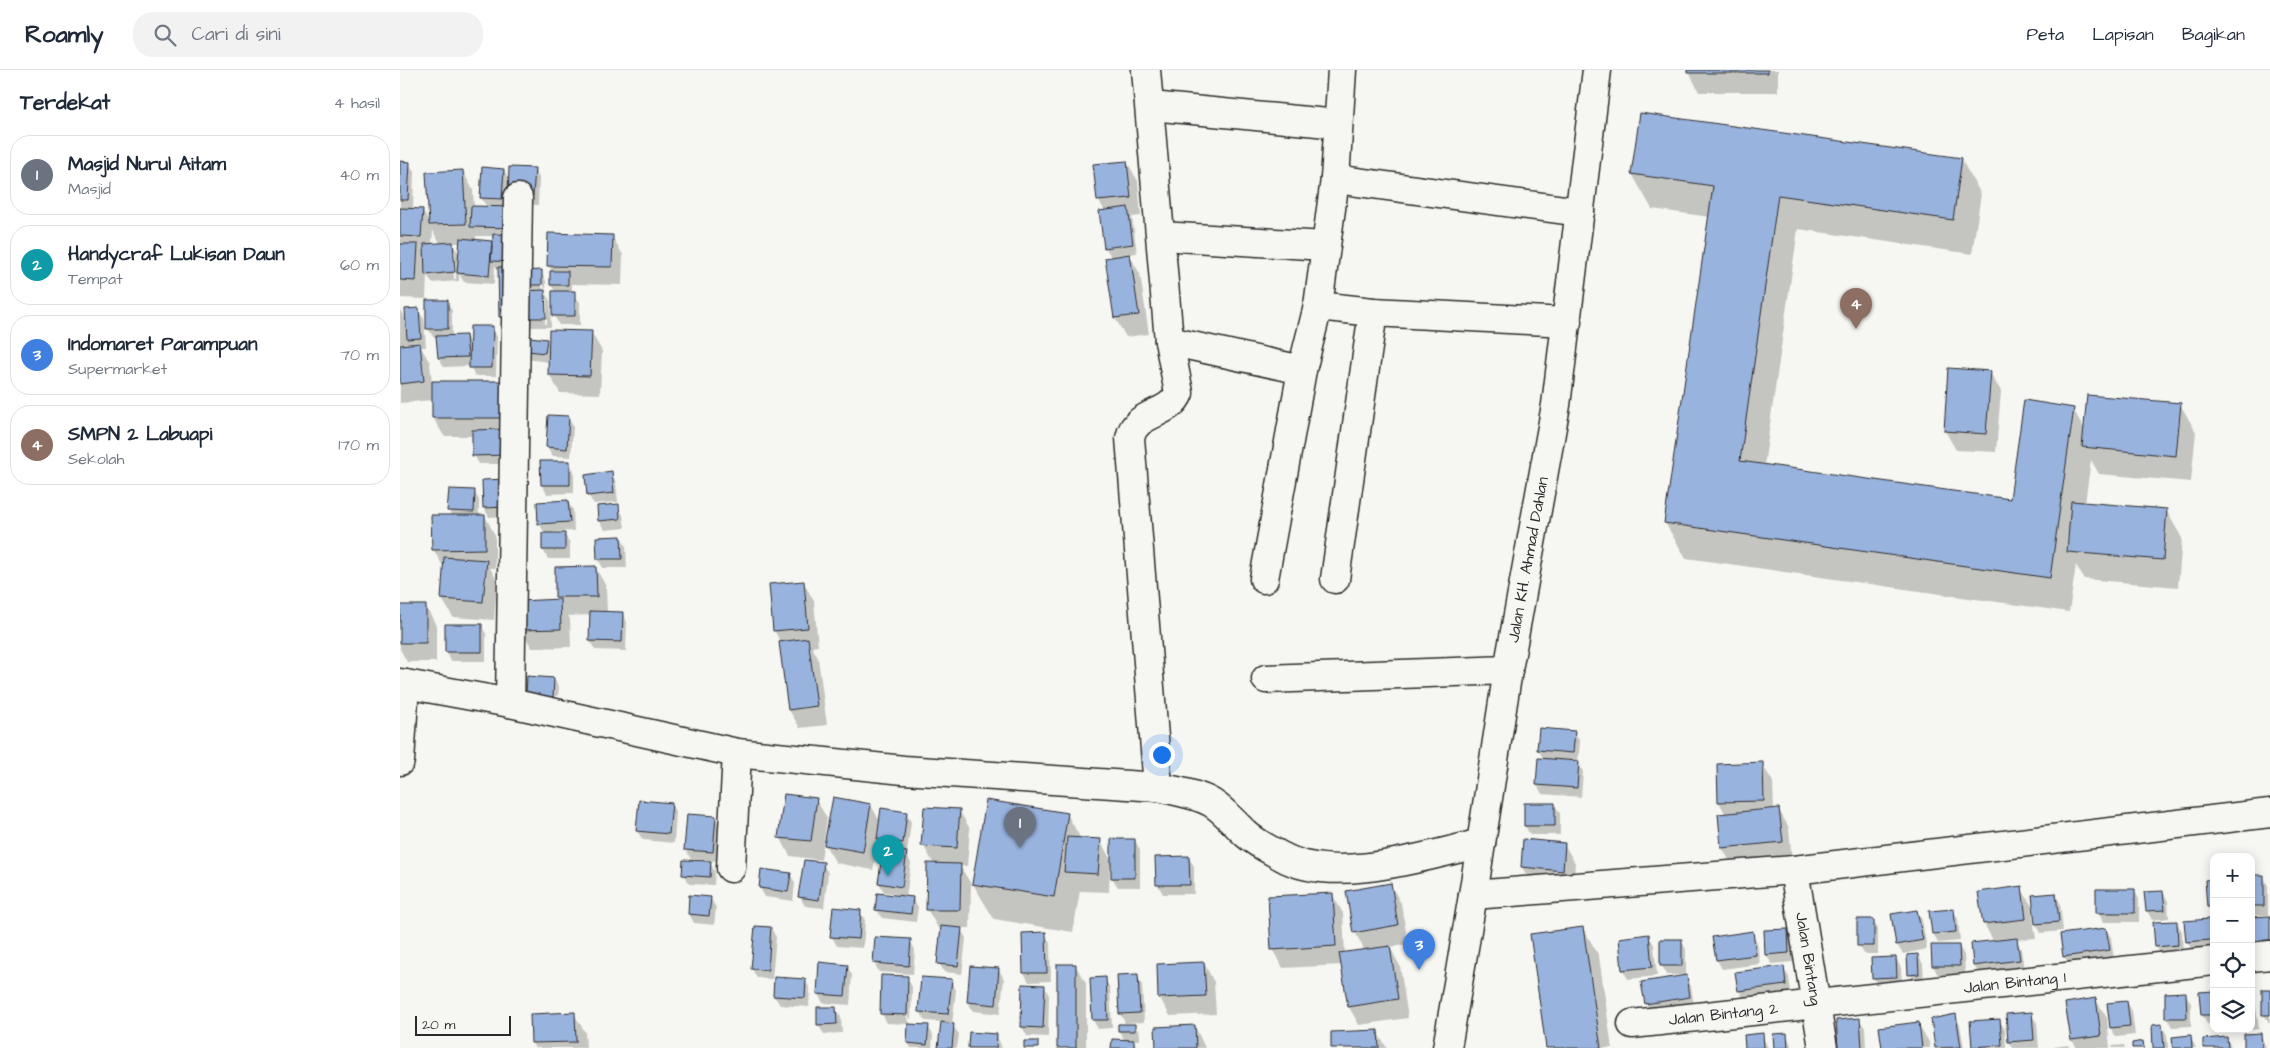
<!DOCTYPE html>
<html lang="id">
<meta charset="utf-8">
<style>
body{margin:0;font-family:"Architects Daughter",sans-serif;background:#f2f2f3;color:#1f2937}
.controls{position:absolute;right:15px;bottom:15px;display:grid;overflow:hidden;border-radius:10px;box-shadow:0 2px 12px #0003}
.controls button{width:45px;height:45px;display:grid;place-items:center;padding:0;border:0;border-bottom:1px solid #e0e1e3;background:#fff;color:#1f2937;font:25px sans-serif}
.scale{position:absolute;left:15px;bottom:12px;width:96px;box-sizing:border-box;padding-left:5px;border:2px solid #2b2b2b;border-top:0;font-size:14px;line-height:18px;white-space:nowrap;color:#2b2b2b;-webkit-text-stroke:4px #f6f6f2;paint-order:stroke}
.you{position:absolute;left:761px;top:684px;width:18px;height:18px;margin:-12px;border:4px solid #fff;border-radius:50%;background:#1a73e8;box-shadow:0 0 0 8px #1a73e833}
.badge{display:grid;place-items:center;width:32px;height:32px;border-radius:50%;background:#d1495b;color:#fff;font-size:16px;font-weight:700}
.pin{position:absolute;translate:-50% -41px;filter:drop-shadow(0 1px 2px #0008)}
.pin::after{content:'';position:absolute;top:26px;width:18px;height:15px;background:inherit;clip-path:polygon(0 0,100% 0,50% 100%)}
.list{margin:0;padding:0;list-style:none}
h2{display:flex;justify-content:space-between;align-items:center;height:65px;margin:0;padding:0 20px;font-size:21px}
h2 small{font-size:16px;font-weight:400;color:#747a83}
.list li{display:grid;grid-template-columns:32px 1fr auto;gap:15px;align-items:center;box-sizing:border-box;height:80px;margin:0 10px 10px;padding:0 10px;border:1px solid #e0e1e3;border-radius:20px}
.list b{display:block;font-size:19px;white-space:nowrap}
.list p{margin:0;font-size:16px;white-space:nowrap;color:#747a83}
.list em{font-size:16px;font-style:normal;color:#747a83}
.icon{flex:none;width:28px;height:28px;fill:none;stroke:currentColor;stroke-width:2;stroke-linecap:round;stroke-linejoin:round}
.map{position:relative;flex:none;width:1870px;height:978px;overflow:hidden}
header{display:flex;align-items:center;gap:30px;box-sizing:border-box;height:70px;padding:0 25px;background:#fff;border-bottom:1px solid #e0e1e3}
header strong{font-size:24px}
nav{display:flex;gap:28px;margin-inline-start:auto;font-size:18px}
.search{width:350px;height:45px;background:#f2f2f3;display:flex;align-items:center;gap:12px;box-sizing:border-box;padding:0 18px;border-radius:20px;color:#747a83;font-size:19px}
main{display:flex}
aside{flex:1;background:#fff}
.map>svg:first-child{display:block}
.shadow{fill:#0003;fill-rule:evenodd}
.building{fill:#99b3df;stroke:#2b2b2b}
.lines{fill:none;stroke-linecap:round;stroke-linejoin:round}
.minor-casing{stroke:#2b2b2b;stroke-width:31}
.tertiary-casing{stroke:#2b2b2b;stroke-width:31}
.minor{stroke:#f6f6f2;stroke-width:28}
.tertiary{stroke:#f6f6f2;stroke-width:28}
.labels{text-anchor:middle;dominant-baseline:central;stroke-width:4;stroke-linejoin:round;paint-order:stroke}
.street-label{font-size:16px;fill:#2b2b2b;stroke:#f6f6f2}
</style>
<header>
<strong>Roamly</strong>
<div class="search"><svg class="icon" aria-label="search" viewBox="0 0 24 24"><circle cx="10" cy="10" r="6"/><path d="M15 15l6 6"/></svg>Cari di sini</div>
<nav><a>Peta</a><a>Lapisan</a><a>Bagikan</a></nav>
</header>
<main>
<aside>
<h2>Terdekat<small>4 hasil</small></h2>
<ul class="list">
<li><span class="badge" style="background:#6b7280">1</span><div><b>Masjid Nurul Aitam</b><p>Masjid</p></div><em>40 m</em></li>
<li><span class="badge" style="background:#0f9aa8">2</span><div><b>Handycraf Lukisan Daun</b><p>Tempat</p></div><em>60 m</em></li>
<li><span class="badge" style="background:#3f7fe0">3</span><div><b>Indomaret Parampuan</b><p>Supermarket</p></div><em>70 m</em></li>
<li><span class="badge" style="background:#8d6e63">4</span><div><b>SMPN 2 Labuapi</b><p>Sekolah</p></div><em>170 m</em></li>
</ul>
</aside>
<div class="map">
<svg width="1870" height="978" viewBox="0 0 1870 978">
<rect width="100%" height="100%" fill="#f6f6f2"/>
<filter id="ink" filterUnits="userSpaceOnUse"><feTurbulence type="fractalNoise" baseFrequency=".02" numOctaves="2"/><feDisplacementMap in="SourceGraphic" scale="10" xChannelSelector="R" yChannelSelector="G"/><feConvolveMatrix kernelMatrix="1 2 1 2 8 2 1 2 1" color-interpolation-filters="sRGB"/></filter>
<g filter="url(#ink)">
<path class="shadow" d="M1288,0h90v22h-79z
M1561,89l20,35 -9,60 -174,-25 -34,237 247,35 62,-92 12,21 95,-26 16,28 -5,50 -92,-8 -8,-14 -6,43 81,7 16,28 -4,49 -94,-8 -8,-14 -7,47 -383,-54 -21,-35 45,-306 -58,-8 -20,-35z
M727,92l11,19 3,35 -9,1 5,36 -8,1 11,20 9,60 -23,3 -11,-19 -8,-59 5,-1 -7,-11v-36l-6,-10z
M0,93h9l5,9 -1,38h9l8,13 33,-52 10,19 1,17h13l-6,-9 23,-28 6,11 24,-12 5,9 -1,27 -23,-1 -10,122 -5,-9 -1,-47 -4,-4 -1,18 -30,-2 -5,-8v7l-27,2 -5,-8 -1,24 -26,-1zM33,160l2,5 6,9 -9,1zM76,166h18v6l-18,-1zM52,173h9l-1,13 -3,-5zM53,181h2l1,28h-2z
M212,166l11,19 -1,30 -50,-1v9l8,9v23h-21l-5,-10 2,-22 -5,-8 2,-12 -5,-8z
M141,202l5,9v9l-6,-11 -2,1 12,21 1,26h-23l-7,-42zM144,229h3v25h-2z
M47,232l5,9v26l14,-1 4,8 22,-16 5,9 -1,39h-21l-5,-10 -26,1 -5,-9 -1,-21h-5l-5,-9z
M0,240l7,12 11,-12 6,9 2,28h-5l9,16 2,20h79l2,81h-34l-5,-9 -1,-19h-29l-11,-18v-18l-33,3z
M191,262l11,19 -2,43 -40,-1 -11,-19v-12l-23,-3 -6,-9 26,-10 4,6z
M1590,303l11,18 -5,61 -40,-2 -11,-19z
M168,347l5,9 -2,31 -18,-1 -6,-9z
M169,392l5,9v22l-27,1 -5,-9z
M211,403l5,9 2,20 -24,2 -6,-9z
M83,412l30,34 -24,1 -5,-9z
M74,421l5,9v16h6l10,19v33h-5l7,12 -3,40 -41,-3 -11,-18 2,-31 -11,-19 19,-33 -4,-6z
M167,431l6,9 1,21 -21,1v2h11l6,9v16h-22l-5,-9 2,-16 -6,-11z
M218,436l5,9 2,13 -20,2 -6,-9z
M221,467l5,9 1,22h-24l-5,-9z
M195,497l11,19 1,26 15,1 5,9 -1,29 -31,-1 -5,-9 1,-26 -23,1 2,3 1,28 -39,1 -11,-18 38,-29 -2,-4z
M403,512l11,19 4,45 -6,1 6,11 9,67 -27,3 -11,-18 -8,-67 -7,-13z
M0,537h26l10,18v37h-29l-7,-13z
M81,555l5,9v27h-35l-5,-9z
M128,608l26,1 5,9 -1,8 -27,-1v2l27,2v7l-25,-1 -6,-10z
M1174,662l6,10 -2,20 5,10 -2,25 -39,-3 -5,-9 7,-25 -6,-11z
M1362,694l11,18 1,28h5l10,18 3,32 -59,6 -11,-18 4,-33 -7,-13z
M416,730l11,18 -6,42 -31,-4 -10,-19z
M271,734l5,9 -2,30 -31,-3 -6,-9z
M1154,734l6,9v22h-30l-5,-9z
M471,735l9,17 26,-9 5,9 -4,30 -2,-1 6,12 -5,34 6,1 6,9 -2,15 -34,-4 -6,-9 21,-15 -13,-2 -5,-9 5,-35 -5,-8 -6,30 -37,-7 -11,-18z
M559,740l11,19 -3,37h-7l11,18 -1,44h-10l6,10 -4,36 -18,-2 -5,-9 3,-35h-4l-11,-19 7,-45 -11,-19z
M667,744l14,25 19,1 12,22 23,-22 5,10v37h-22l-6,-9v-13h-2l-1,27 -29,-1 -7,41 -79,-13 -21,-35z
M315,748l6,9 -3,34 -27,-2 -6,-10z
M1164,774l11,19 -2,26 -40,-3 -11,-19z
M788,787l6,9v28h-31l-5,-9z
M310,793l5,9 -1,13 -25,-1 -5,-9z
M423,794l5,9 -4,35 -19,-2 -5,-9z
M390,804l5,9 -2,18 -28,-4 -5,-9z
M1851,806h12l5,10v29h-13l-4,-7z
M1814,810v36l-6,-9 -2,-26z
M990,814l11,19 7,41 -18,3 10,19 8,52 -49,7 -10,-18 -7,-42 -59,3 -11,-19 60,-55 11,19 2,41 20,-3 -10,-19z
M1621,818l11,18 1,13 22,-25 5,9 3,28 -22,2 -8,-14 3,19 -20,2 5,9 3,20 -44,6 -6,-9 20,-24 -10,-18 -4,-31z
M1734,820l5,9v23h-36l-5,-10z
M1763,822l5,9 1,17 -17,2 -5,-9z
M311,829l5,9 -2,17 -20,-2 -5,-9z
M1553,840l5,9 2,22 -22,2 -5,-9 -2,-22z
M460,841l5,9 -2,28 -26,-2 -5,-9z
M1517,841l5,9 5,29 -24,5 -6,-9z
M1870,847v32l-14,1 -5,-8v-24z
M1473,850l5,9v25h-14l-5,-9z
M1808,850l6,10v19l-22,2 -5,-10z
M1776,852l6,9 1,23 -22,1 -5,-9z
M371,858l5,9 -4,42 -15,-1 -5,-9z
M1183,858l16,28 13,92h-65z
M1706,859l5,9 3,21 -44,6 -6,-9z
M1387,860l5,10 1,22 -21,2 -6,-9z
M1352,863l5,9 3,22 -38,5 -5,-9 -4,-22z
M645,864l5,9 1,38 -22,1 -5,-9z
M1249,866l5,9 3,31 -29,3 -5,-9 -3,-31z
M510,870l5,10 -2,24 -34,-2 -5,-9z
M1281,870l5,9v26h-19l-5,-9z
M1559,876l5,9 1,19 -27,1 -5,-9z
M1518,885l5,9 1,19h-9l-5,-9z
M1496,888l5,10 1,18 -23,1 -6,-10z
M804,893l10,19 2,32 -46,2 -10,-18z
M675,895l11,18v65h-28z
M447,896l5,9 -2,30 -27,-2 -5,-9z
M1383,898l6,9 2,17 -47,5 -5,-9z
M599,900l5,9 -4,35 -27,-3 -5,-9z
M737,905l5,10 2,37 -19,1 -5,-10z
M1286,906l5,10 3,20 -43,6 -5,-9z
M507,907l5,10 -1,33 -6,-11 -2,1 8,15 17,1 5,9 -1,13h-21l-3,-5 2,-19 -23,-1 -5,-9z
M705,909l5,9 2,40 -14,1 -5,-9z
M405,910l5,9 -1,18 -29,-2 -6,-9z
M551,911l5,9 -4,35 7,9 -2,14h-18l3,-26 -17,-1 -5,-10z
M644,916l5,9 -1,42 -21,-1 -5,-9z
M1864,921h6v33l-6,-9z
M1814,922v32h-7l-5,-9 -2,-22z
M1785,923l6,10v23l-19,1 -5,-9z
M1851,924l4,7 4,28 -7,1z
M1696,930l11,18 3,30h-33l-5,-8z
M1727,932l5,9 3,24 -19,2 -5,-9z
M435,938l6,9 1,16 -18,1 -6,-9z
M174,944l11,18 1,16h-51l-3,-5 -1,-28z
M1631,944l6,9 2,25h-26l-4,-6z
M1555,946l5,9 4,23h-27l-5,-28z
M1459,949l6,9 1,20h-27z
M1599,950l6,9 1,19h-32l-1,-2z
M1518,954l11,18 1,6h-47z
M735,955l5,9v6h-7l5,8h-26l13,-7 -6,-10z
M795,956l10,22h-48z
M1762,956l5,9 1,13h-14z
M977,962l10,16h-54z
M1362,965l6,13h-22z
M1387,965l5,13h-17z
M1861,965l5,13h-20z
M597,966l5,12h-33z
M1790,966l6,12h-22z
M1826,968l6,10h-27z
M1668,975l1,3h-15v-1z
M1724,975l1,3h-12l-1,-2z"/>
<path class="building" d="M1287,0h81v3h-81z
M1240,43l322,45 -9,62 -175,-25 -38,266 270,38 14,-99 50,8 -24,170 -386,-55 49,-337 -82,-12z
M0,91l10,1 -2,38h-8z
M727,91l4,37 -34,3 -4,-37z
M82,97l22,2 -2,30 -22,-1z
M109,97l26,1 -2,28 -25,-1z
M63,100l3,54 -37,1 -3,-53z
M71,136l45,1 -1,21 -45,-1z
M728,137l5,37 -29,4 -5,-37z
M0,138l23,1 -2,28 -21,-1z
M148,163l65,2 -1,32 -65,-1z
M93,164l24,1 -2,27 -24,-1z
M60,168l32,3 -3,35 -32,-3z
M53,172l2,30 -30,3 -1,-31z
M0,174h18l-2,37 -16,-1z
M730,184l9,61 -25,3 -9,-60z
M98,197h16l1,50h-16z
M142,200v15h-22v-14z
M150,201h18v14h-18z
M145,220l1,28h-25v-27z
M152,221h23v25h-23z
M26,230h22v29h-22z
M19,238l2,30 -14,1 -2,-30z
M70,256h23l-1,42h-23z
M149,260l43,1 -2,45 -42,-1z
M66,265l2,22 -30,1 -2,-22z
M121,266l26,3 -2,14 -26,-3z
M20,273l4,38 -24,3v-39z
M1548,298l43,3 -5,63 -42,-3z
M32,311h79v37h-79z
M1687,325l94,8 -5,53 -94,-9z
M148,345l21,1 -2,33 -21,-2z
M108,359l1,26 -37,1v-26z
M140,391h30v24h-29z
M212,401l2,22 -27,3 -2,-21z
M107,409l2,28 -26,1 -1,-28z
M49,419l26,1 -1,22 -27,-1z
M168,430l2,22 -32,2 -1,-22z
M1671,431l96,8 -4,51 -96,-8z
M219,434l1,15 -22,2 -1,-15z
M31,445h54v34l-53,1z
M142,463h23v17h-23z
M221,466l1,23h-25l-1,-22z
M44,487l43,3 -4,42 -42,-3z
M196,496l1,31h-42v-30z
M404,511l4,47 -35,3 -4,-47z
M160,529l1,30 -41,1 -1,-29z
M0,535h26v38h-26z
M190,541l33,1 -1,30 -33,-1z
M45,554h37v28h-37z
M408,568l9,68 -29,4 -9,-68z
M127,606l27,2 -1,19 -27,-1z
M1139,658l36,3 -2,22 -36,-3z
M1138,688l41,3 -2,27 -41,-3z
M1363,692l1,39 -46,1 -1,-38z
M384,724l33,4 -6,43 -33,-3z
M433,727l38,7 -8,48 -39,-7z
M239,730l33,3 -3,31 -33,-3z
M586,730l82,13 -14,84 -82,-13z
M1124,733h31v23h-31z
M524,737l36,2 -3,39 -36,-2z
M481,738l26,4 -4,31 -26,-4z
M1379,738l4,34 -62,6 -3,-34z
M287,744l29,2 -3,36 -29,-2z
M667,767l34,2 -3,35 -34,-2z
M711,769h24v39h-24z
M1123,769l42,4 -2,28 -42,-4z
M483,779l24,3 -5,35 -24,-4z
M789,786l1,29h-34l-1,-28z
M283,790l28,1 -1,16 -28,-2z
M404,790l20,2 -5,38 -21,-3z
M527,793l34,1 -1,46h-34z
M361,799l30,4 -3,19 -29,-4z
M1851,805h13v31h-13z
M1814,809v28h-7l-2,-27z
M991,813l7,42 -45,8 -7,-42z
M1622,816l4,33 -43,5 -5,-32z
M1696,819h39v24h-39z
M1763,821l2,19 -19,1 -2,-19z
M477,823l36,4 -2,17 -36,-4z
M933,823l3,53 -65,4 -3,-54z
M1656,823l3,29 -24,2 -3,-29z
M289,825l22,2 -2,19 -21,-2z
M433,837l28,3 -2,29 -29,-2z
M1554,839l2,23 -24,2 -3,-23z
M1517,840l6,30 -27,5 -5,-31z
M1870,846v24l-19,1v-24z
M1457,849h17v27h-17z
M1809,849l2,21 -25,2 -2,-21z
M1777,851l1,24 -23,2 -2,-25z
M355,856l16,1 -3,43 -17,-1z
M541,856l21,2 -4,38 -21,-2z
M1183,857l18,121h-55l-16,-114z
M1706,858l4,22 -47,7 -3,-23z
M1388,859l1,24 -24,2 -1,-25z
M1353,861l3,24 -40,5 -4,-23z
M646,862l1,41h-24l-1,-40z
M1249,864l3,33 -30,3 -3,-32z
M475,867l36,2 -2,27 -36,-3z
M1617,868l3,22 -47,6 -2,-23z
M1260,869h22v27h-22z
M1531,875h28l1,21h-28z
M990,876l8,53 -50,8 -9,-54z
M1518,884l1,20 -11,1 -1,-20z
M1496,887l1,20 -25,1 -1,-20z
M419,892l29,3 -3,31 -28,-2z
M804,892l2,34 -48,2 -1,-34z
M657,894h19v84h-19z
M570,896l29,2 -3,37 -29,-3z
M1384,896l2,19 -48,6 -3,-19z
M738,904l2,39 -21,1 -2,-39z
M481,905l27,1 -1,39 -27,-1z
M1287,905l3,22 -45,7 -4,-22z
M374,907l32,2 -1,19 -32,-2z
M521,907l31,2 -4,35 -30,-2z
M706,907l2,43h-16l-2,-42z
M622,914l23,1 -2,43 -22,-1z
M1862,919h8v26h-8z
M1814,921v24h-13l-2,-23z
M1786,922l1,26h-22v-25z
M1696,928l5,38 -30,4 -6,-37z
M1727,931l3,25 -20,2 -3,-25z
M417,937h19l1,17 -20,1z
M175,942l1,30 -45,1 -1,-29z
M1632,942l2,28 -26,2 -2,-28z
M1556,944l5,33 -26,1 -4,-29z
M1460,948l2,30h-24l-2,-28z
M1600,949l2,26 -30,2 -2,-26z
M541,952l13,2 -2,24h-14z
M1519,952l3,26h-40l-3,-21z
M508,954l21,1 -2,20 -20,-2z
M718,954h17v7h-17z
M1762,954l2,24h-11l-1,-23z
M795,955l1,23h-40l-1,-21z
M978,960l1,18h-48v-16z
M569,962l28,2 -1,14h-28z
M1363,963l1,15h-19l-1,-13z
M1387,963l1,15h-14l-1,-14z
M1861,963l1,15h-18v-14z
M1791,965l1,13h-19l-1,-11z
M1827,967l1,11h-25v-9z
M712,969l22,1v8h-23z
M624,971h14v7h-14z
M1743,971l1,7h-12v-5z"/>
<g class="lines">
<defs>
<g id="minor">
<path d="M746,0l23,271 10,52c-9,23 -44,18 -49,45l28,349"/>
<path d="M942,0l-7,109 -17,127 55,6 194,10"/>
<path d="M751,36l187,18"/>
<path d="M935,109l245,33"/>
<path d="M761,166l164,10"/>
<path d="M769,271l133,29"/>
<path d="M864,509l38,-209 16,-64"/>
<path d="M935,509l38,-267"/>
<path d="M866,609l242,-9"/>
<path d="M0,613l110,20 227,50 167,17 254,17c17,4 39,7 54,16 13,8 23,21 34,31 10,9 24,16 35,22 52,30 145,0 200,-13"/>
<path d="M110,633l8,-505"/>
<path d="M0,691l5,-77"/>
<path d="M331,798l6,-115"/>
<path id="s1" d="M1394,800l29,178"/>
<path d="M1073,825l321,-25 476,-57"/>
<path d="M1851,887l19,-2"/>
<path id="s2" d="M1232,954l582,-63"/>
</g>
<g id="tertiary">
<path id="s3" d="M1047,978l26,-153 35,-225 48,-265 41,-335"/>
</g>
</defs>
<use href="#minor" class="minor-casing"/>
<use href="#tertiary" class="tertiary-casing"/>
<use href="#minor" class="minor"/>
<use href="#tertiary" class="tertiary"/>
</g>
</g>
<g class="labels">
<g class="street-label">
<text stroke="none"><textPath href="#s3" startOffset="495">Jalan KH. Ahmad Dahlan</textPath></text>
<text stroke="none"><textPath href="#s1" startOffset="90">Jalan Bintang</textPath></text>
<text stroke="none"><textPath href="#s2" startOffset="385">Jalan Bintang 1</textPath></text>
<text stroke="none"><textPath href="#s2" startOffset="92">Jalan Bintang 2</textPath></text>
</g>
</g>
</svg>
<div class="controls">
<button>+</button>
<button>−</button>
<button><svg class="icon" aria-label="locate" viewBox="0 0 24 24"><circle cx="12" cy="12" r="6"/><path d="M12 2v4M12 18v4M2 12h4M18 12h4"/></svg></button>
<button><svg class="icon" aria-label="layers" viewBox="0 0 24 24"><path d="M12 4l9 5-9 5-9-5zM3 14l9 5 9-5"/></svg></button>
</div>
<div class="scale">20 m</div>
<div class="you"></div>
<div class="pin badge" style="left:620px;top:778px;background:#6b7280">1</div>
<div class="pin badge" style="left:488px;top:806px;background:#0f9aa8">2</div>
<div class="pin badge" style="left:1019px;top:900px;background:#3f7fe0">3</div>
<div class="pin badge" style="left:1456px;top:259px;background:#8d6e63">4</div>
</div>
</main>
